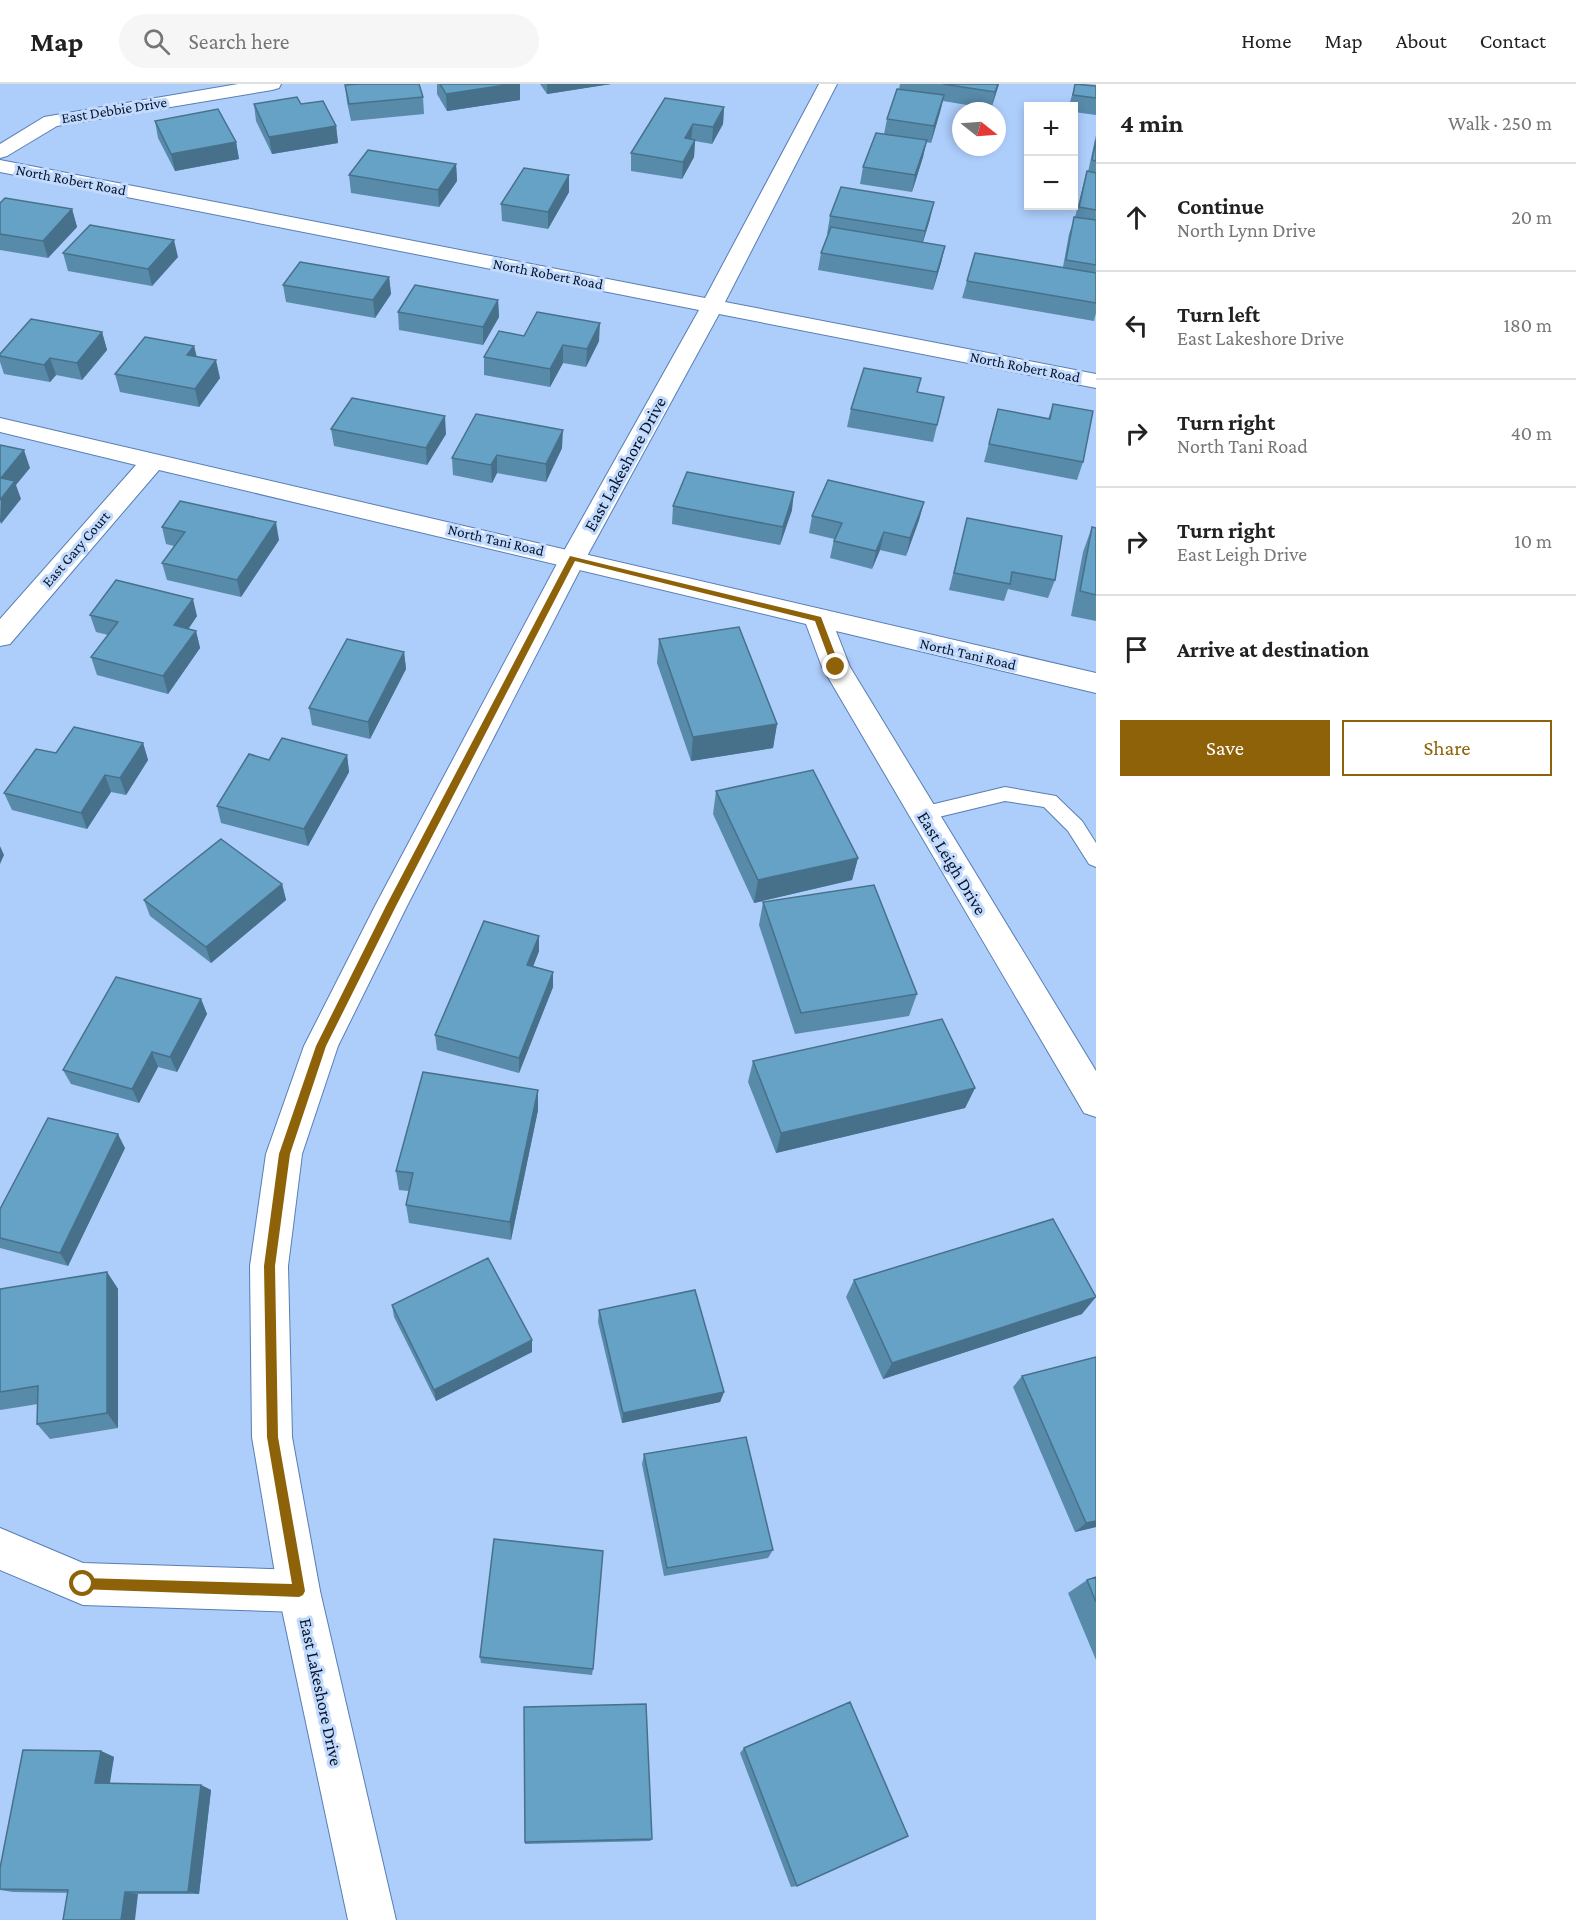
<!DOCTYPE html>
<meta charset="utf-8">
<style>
body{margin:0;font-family:"Crimson Pro",serif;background:#f6f6f6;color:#222}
.controls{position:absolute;right:18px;top:18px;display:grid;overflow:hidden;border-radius:0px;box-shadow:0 3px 9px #0003}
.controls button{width:54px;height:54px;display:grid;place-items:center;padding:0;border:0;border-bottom:2px solid #e0e0e0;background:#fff;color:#222;font:30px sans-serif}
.compass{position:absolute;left:952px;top:18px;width:54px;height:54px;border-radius:50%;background:#fff;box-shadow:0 3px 9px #0003;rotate:107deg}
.stop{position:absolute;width:18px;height:18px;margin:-14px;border:4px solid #8e6209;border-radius:50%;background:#fff}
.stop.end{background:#8e6209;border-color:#fff;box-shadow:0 2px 6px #0008}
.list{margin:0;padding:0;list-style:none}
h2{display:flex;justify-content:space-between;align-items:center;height:78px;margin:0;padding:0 24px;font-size:26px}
h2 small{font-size:20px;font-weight:400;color:#767676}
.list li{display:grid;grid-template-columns:39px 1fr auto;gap:18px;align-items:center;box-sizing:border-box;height:108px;padding:0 24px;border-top:2px solid #e0e0e0}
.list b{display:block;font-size:22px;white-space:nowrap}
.list p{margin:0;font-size:20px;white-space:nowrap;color:#767676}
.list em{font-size:20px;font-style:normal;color:#767676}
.actions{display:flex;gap:12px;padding:18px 24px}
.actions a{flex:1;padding:14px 0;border:2px solid #8e6209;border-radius:0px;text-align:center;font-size:21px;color:#8e6209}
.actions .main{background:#8e6209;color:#fff}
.icon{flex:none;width:33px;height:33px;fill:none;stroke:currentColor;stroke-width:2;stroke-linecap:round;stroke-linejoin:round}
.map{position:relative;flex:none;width:1096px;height:1836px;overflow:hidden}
header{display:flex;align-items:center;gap:36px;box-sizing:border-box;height:84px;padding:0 30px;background:#fff;border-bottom:2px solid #e0e0e0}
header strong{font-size:28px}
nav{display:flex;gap:33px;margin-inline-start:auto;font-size:21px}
.search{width:420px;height:54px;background:#f6f6f6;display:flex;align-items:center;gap:15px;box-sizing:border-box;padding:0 21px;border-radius:33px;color:#767676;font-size:22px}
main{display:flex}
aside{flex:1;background:#fff}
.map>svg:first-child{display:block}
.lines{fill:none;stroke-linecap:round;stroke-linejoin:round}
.lane-casing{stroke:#597eb3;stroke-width:2}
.street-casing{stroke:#597eb3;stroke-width:2}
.secondary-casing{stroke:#597eb3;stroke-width:2}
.lane{fill:#fff;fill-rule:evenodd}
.street{fill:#fff;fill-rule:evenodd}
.secondary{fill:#fff;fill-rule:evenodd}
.wall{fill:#588aaa}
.shaded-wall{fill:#47718b}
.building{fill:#66a1c6;stroke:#47718b;stroke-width:1.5}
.route{fill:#8e6209}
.labels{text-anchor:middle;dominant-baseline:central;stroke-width:6;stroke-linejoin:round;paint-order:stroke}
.far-street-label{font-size:15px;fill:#051327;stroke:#c2dafd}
.street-label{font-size:18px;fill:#051327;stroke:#c2dafd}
</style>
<header>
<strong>Map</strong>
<div class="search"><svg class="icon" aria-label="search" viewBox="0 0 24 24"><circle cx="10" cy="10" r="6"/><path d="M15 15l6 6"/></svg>Search here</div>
<nav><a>Home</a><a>Map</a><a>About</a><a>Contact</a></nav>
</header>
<main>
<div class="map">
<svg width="1096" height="1836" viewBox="0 0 1096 1836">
<rect width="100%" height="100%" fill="#adcdfb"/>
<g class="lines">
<defs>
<path id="lane" d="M1005,703l51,9 26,25 14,22v24l-7,-3 -21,-33 -24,-24 -39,-6 -83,20 -7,-2 -3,-5 3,-5 7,-2z"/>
<path id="street" d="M238,0h43l-2,4 -7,2 -215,36 -50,30 -7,2v-14l44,-27z
M0,334l1096,255v20l-260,-62 14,36 246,404v46l-12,-4 -262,-446 -16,-43 -647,-154 -149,174 -10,2v-27l136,-154 -136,-33z
M0,1444l83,35 216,7 15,6 6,15 -6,15 -15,6 -216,-7 -83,-35z"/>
<path id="secondary" d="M819,0h18l-112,218 371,72v14l-377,-74 -133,244 -179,348 -69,140 -36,108 -14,112 4,171 28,154 76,329h-48l-70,-329 -26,-154 -2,-171 16,-112 38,-108 71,-140 185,-348 139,-248 -699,-138v-12l705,138z"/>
</defs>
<use href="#lane" class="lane-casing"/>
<use href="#street" class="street-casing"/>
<use href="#secondary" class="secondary-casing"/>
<use href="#lane" class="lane"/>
<use href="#street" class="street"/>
<use href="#secondary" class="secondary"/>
</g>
<path class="wall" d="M437,0h83v16l-73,11 -10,-17z
M540,0h71l-64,10z
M900,0h99l-8,25 -48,-8 -3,11 -9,31 -5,-1 -3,15 -11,35 -52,-8 3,-17 21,-33 3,-15 12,-30z
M1075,0l21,2v29l-22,-3v-6h-5z
M345,1l78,12 1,17 -73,7 -4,-19z
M254,20h47l35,22 2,17 -66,11 -16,-33z
M724,23l-1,17 -11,20 -17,-3 -1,16 -12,22 -51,-8v-18z
M155,37l81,21 3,17 -64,12 -17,-33z
M1096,51v178l-2,8 -132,-23 5,-17 96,-14 6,-33 6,-17 12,-46 1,1z
M456,80l1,17 -18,26 -88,-14 -2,-18z
M569,108l-21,37 -46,-8 -1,-17z
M0,119l72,6 5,18 -29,31 -48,-8z
M830,132l100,3 -7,23 22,4 -4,17 -8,27 -115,-20 3,-17 7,-19h-1z
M63,169l115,4 -26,29 -84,-15z
M389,193l2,17 -16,24 -89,-16 -3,-17z
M498,216l1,17 -16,28 -84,-15 -1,-18z
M102,248l5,18 -25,30 -26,-5 -6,7 -46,-8 -4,-12v-8z
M524,252l75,5 -13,26 -23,-4 -13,24 -66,-12v-18z
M194,262l3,11 23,21 -21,29 -79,-15 -5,-18z
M944,313l-11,45 -86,-15 4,-18z
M1053,320l30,58 -6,18 -93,-18 14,-53 50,10z
M331,345l115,5 -19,31 -93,-19z
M562,364l-16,34 -49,-9 -5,10 -39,-8 -1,-17z
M924,418l-5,18 -13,36 -26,-6 -8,19 -42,-11 4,-19 -25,-6 3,-17z
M673,422l119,4 -12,35 -108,-21z
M967,434l88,62 -7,18 -40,-9 -4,12 -55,-11z
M162,443l117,13 -38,57 -74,-17 -5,-17 12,-17 -8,-2z
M1092,443l4,1v93l-25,-5 12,-64z
M90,531l107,1 -9,13 8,2 4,17 -32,46 -71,-19 -6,-18 17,-22 -12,-3z
M659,555l118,85 -4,24 -82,13 -34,-98z
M404,568l2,17 -36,70 -58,-14 -3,-17z
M143,659l5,17 -22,35 -15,-3 -24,37 -75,-19 -8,-17 52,-40z
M347,671l2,17 -41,74 -87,-23 -4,-17 52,-46z
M716,707l142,67 -6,22 -98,23 -41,-89z
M282,800l4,16 -75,63 -61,-47 -6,-16z
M763,818l154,92 -8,22 -114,18 -36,-109z
M539,852v15l-6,15 20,6v15l-34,86 -82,-23 -2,-15z
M201,915l6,15 -30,58 -19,-5 -19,36 -68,-19 -8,-14z
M753,977l222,27 -10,20 -189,45 -28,-71z
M538,1006v20l-27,130 -102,-17 -3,-18 3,-14 -10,-1 -3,-19z
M125,1064l-57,118 -68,-18v-39z
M107,1188l11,17v139l-68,11 -13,-15 1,-20 -38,6v-121z
M854,1196l228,34 -199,65 -37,-82z
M392,1221l140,47 -96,49 -42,-84z
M599,1226l125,82 -4,10 -98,21 -24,-101z
M1096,1273v170l-21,5 -62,-145 9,-11z
M644,1370l129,96 -5,8 -104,18 -22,-112z
M1096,1493v83l-28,-67 19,-13z
M480,1573l113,12 -1,6 -111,-12z
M744,1664l53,138 -6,1 -51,-134z
M101,1667l13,6 -5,27 92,1 10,5 -12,104h-61l-125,-2 -13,-2v-22z
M652,1755l-2,2 -125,3v-2z"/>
<path class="shaded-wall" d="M512,0h8v16l-73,11 -1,-17z
M547,0h64l-64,10z
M998,0h1l-8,25 4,-17z
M944,11l-4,17 -9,31 3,-17z
M724,23l-1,17 -11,20 1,-17z
M693,40l-2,17 -6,-3z
M336,42l2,17 -66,11 -3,-17z
M695,56l-1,17 -12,22 1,-17z
M927,56l-4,17 -11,35 3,-17z
M236,58l3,17 -64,12 -4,-17z
M456,80l1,17 -18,26 -1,-17z
M569,91v17l-21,37v-17z
M934,118l-4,17 -9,29 4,-17z
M72,125l5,18 -29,31 -5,-17z
M174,156l4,17 -26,29 -4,-17z
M945,162l-4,17 -8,27 4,-18z
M389,193l2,17 -16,24 -2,-18z
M498,216l1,17 -16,28v-18z
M600,239l-1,18 -13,26 1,-18z
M102,248l5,18 -25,30 -5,-17z
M563,261v18l-13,24v-18z
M194,262l4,18 -11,-9z
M50,274l6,17 -6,7 -6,-17z
M216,276l4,18 -21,29 -4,-18z
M445,332l1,18 -19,31 -1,-17z
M563,346l-1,18 -16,34v-18z
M24,366l6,18 -14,17 5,14 -20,25 -1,-3 1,-43z
M497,371v18l-5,10 -1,-18z
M794,408l-2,18 -12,35 3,-18z
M924,418l-5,18 -13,36 4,-18z
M276,438l3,18 -38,57 -4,-17z
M884,448l-4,18 -8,19 4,-18z
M193,515l4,17 -18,27 -5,-18z
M196,547l4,17 -32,46 -5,-18z
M404,568l2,17 -36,70 -2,-17z
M777,640l-4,24 -82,13 2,-24z
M143,659l5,17 -22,35 -6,-17z
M347,671l2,17 -41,74 -4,-17z
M105,691l6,17 -24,37 -6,-16z
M0,762l4,9 -4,9z
M858,774l-6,22 -98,23 4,-23z
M282,800l4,16 -75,63 -5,-16z
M539,852v15l-11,29 -1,-15z
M553,888v15l-34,86v-15z
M201,915l6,15 -30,58 -7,-15z
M152,968l6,15 -19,36 -7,-14z
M975,1004l-10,20 -189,45 5,-20z
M538,1006v20l-27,130 -1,-18z
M118,1050l7,14 -57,118 -8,-13z
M107,1188l11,17v139l-11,-15z
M1096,1213l-14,17 -199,65 9,-16z
M532,1256v12l-96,49 -2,-11z
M724,1308l-4,10 -98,21 1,-10z
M1096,1437v6l-21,5 11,-9z
M101,1667l13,6 -5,32 -14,-6z
M201,1701l10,5 -12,104 -11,-2z
M125,1808l13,2 -3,26h-14z"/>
<path class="building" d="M359,0h60l4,13 -74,7 -4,-19z
M440,0h72l-66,10z
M943,0h55l-3,8z
M1075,0l21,2v12l-23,-3z
M897,5l47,6 -10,31 -47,-7z
M297,13l4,7 22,-3 13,25 -67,11 -15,-33z
M665,14l59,9 -11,20 -20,-3 -8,14 10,2 -12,22 -52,-9z
M218,25l18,33 -65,12 -16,-33z
M876,49l51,7 -12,35 -52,-8z
M1096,56v21l-4,-1z
M368,66l88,14 -18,26 -89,-15z
M524,84l45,7 -21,37 -47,-8z
M1087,87l9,2v37l-17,-3z
M841,103l93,15 -9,29 -95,-15z
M5,114l67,11 -29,32 -43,-7v-31z
M1074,133l22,3v45l-30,-5z
M90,141l84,15 -26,29 -85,-16z
M831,143l114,19 -8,26 -116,-19z
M975,169l121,20v30l-129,-22z
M300,178l89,15 -16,23 -90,-15z
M415,201l83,15 -15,27 -85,-15z
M537,228l63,11 -13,26 -24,-4 -13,24 -66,-12 15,-26 25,5z
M31,235l71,13 -25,31 -27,-5 -6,7 -44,-9v-2z
M145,253l49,9 -7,9 29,5 -21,29 -80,-15z
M864,284l57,10 -4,14 27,5 -7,28 -86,-16z
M352,314l93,18 -19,32 -95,-19z
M1053,320l40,7 -10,51 -94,-18 9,-35 52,10z
M476,330l87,16 -17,34 -49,-9 -6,10 -39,-7z
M0,361l24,5 -23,28 14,3 -15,19z
M687,388l107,20 -11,35 -110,-21z
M828,396l96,22 -14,36 -26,-6 -8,19 -42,-10 8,-18 -30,-7z
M180,417l96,21 -39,58 -75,-17 23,-31 -23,-5z
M967,434l95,18 -7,44 -43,-8 -2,12 -56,-11z
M1092,443l4,1v67l-16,-4z
M116,496l77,19 -19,26 22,6 -33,45 -72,-19 27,-35 -28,-7z
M739,543l38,97 -84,13 -34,-98z
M347,555l57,13 -36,70 -59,-14z
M74,643l69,16 -23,35 -15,-3 -24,38 -77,-20 32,-44 20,4z
M282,654l65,17 -43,74 -87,-23 32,-52 20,6z
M813,686l45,88 -100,22 -42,-89z
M221,755l61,45 -76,63 -62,-47z
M874,801l43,109 -116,19 -38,-111z
M484,837l55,15 -12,29 26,7 -34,86 -84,-23z
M116,893l85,22 -31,58 -18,-5 -20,37 -69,-19z
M942,935l33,69 -194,45 -28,-72z
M423,988l115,18 -28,132 -104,-17 7,-32 -17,-2z
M48,1034l70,16 -58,119 -60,-15v-29z
M1053,1135l43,78 -204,66 -38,-83z
M488,1174l44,82 -98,50 -42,-85z
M107,1188v141l-70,11 1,-38 -38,6v-103z
M695,1206l29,102 -101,21 -24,-103z
M1096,1273v164l-10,2 -64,-147z
M746,1353l27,113 -106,18 -23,-114z
M494,1455l109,12 -10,118 -113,-12z
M1096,1493v25l-9,-22z
M850,1618l58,134 -111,50 -53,-138z
M646,1620l6,135 -127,3 -1,-135z
M23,1666l78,1 -6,32 106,2 -13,107h-63l-4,28h-58l5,-30 -68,-1v-21z"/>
<path class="route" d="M570,472l251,61 19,50 -4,3 -4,-3 -17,-46 -240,-60 -179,345 -70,140 -36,108 -15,112 3,171 27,154 -2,4 -4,2 -220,-8 -2,-5 2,-4 4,-2 209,6 -25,-147 -3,-171 15,-112 37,-108 70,-140z"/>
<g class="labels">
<g class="far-street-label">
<text transform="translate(114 26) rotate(-9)">East Debbie Drive</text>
<text transform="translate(71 96) rotate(11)">North Robert Road</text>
<text transform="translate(548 190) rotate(11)">North Robert Road</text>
<text transform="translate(1025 283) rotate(11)">North Robert Road</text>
<text transform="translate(496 456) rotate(13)">North Tani Road</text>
<text transform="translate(76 465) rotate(-49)">East Gary Court</text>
<text transform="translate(968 570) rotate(13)">North Tani Road</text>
</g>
<g class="street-label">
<text transform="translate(625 380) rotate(-61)">East Lakeshore Drive</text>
<text transform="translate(952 779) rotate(59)">East Leigh Drive</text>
<text transform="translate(321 1608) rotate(78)">East Lakeshore Drive</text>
</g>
</g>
</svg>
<div class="controls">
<button>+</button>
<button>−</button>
</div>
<svg class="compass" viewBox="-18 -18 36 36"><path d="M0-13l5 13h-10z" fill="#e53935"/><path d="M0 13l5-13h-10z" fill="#767676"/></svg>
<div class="stop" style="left:83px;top:1500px"></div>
<div class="stop end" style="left:836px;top:583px"></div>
</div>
<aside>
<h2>4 min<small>Walk · 250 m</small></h2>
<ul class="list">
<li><svg class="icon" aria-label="ahead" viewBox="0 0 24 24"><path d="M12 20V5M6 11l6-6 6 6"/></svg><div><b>Continue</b><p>North Lynn Drive</p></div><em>20 m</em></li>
<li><svg class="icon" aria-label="left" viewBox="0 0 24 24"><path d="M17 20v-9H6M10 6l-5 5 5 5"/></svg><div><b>Turn left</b><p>East Lakeshore Drive</p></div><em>180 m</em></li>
<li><svg class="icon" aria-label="right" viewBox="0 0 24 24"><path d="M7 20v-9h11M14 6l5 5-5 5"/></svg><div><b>Turn right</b><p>North Tani Road</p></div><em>40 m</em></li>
<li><svg class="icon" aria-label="right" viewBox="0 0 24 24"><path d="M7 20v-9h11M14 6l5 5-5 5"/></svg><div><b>Turn right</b><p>East Leigh Drive</p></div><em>10 m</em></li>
<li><svg class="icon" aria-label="arrive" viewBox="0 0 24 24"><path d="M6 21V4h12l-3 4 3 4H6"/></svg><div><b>Arrive at destination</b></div></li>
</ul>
<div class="actions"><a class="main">Save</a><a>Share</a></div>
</aside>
</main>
